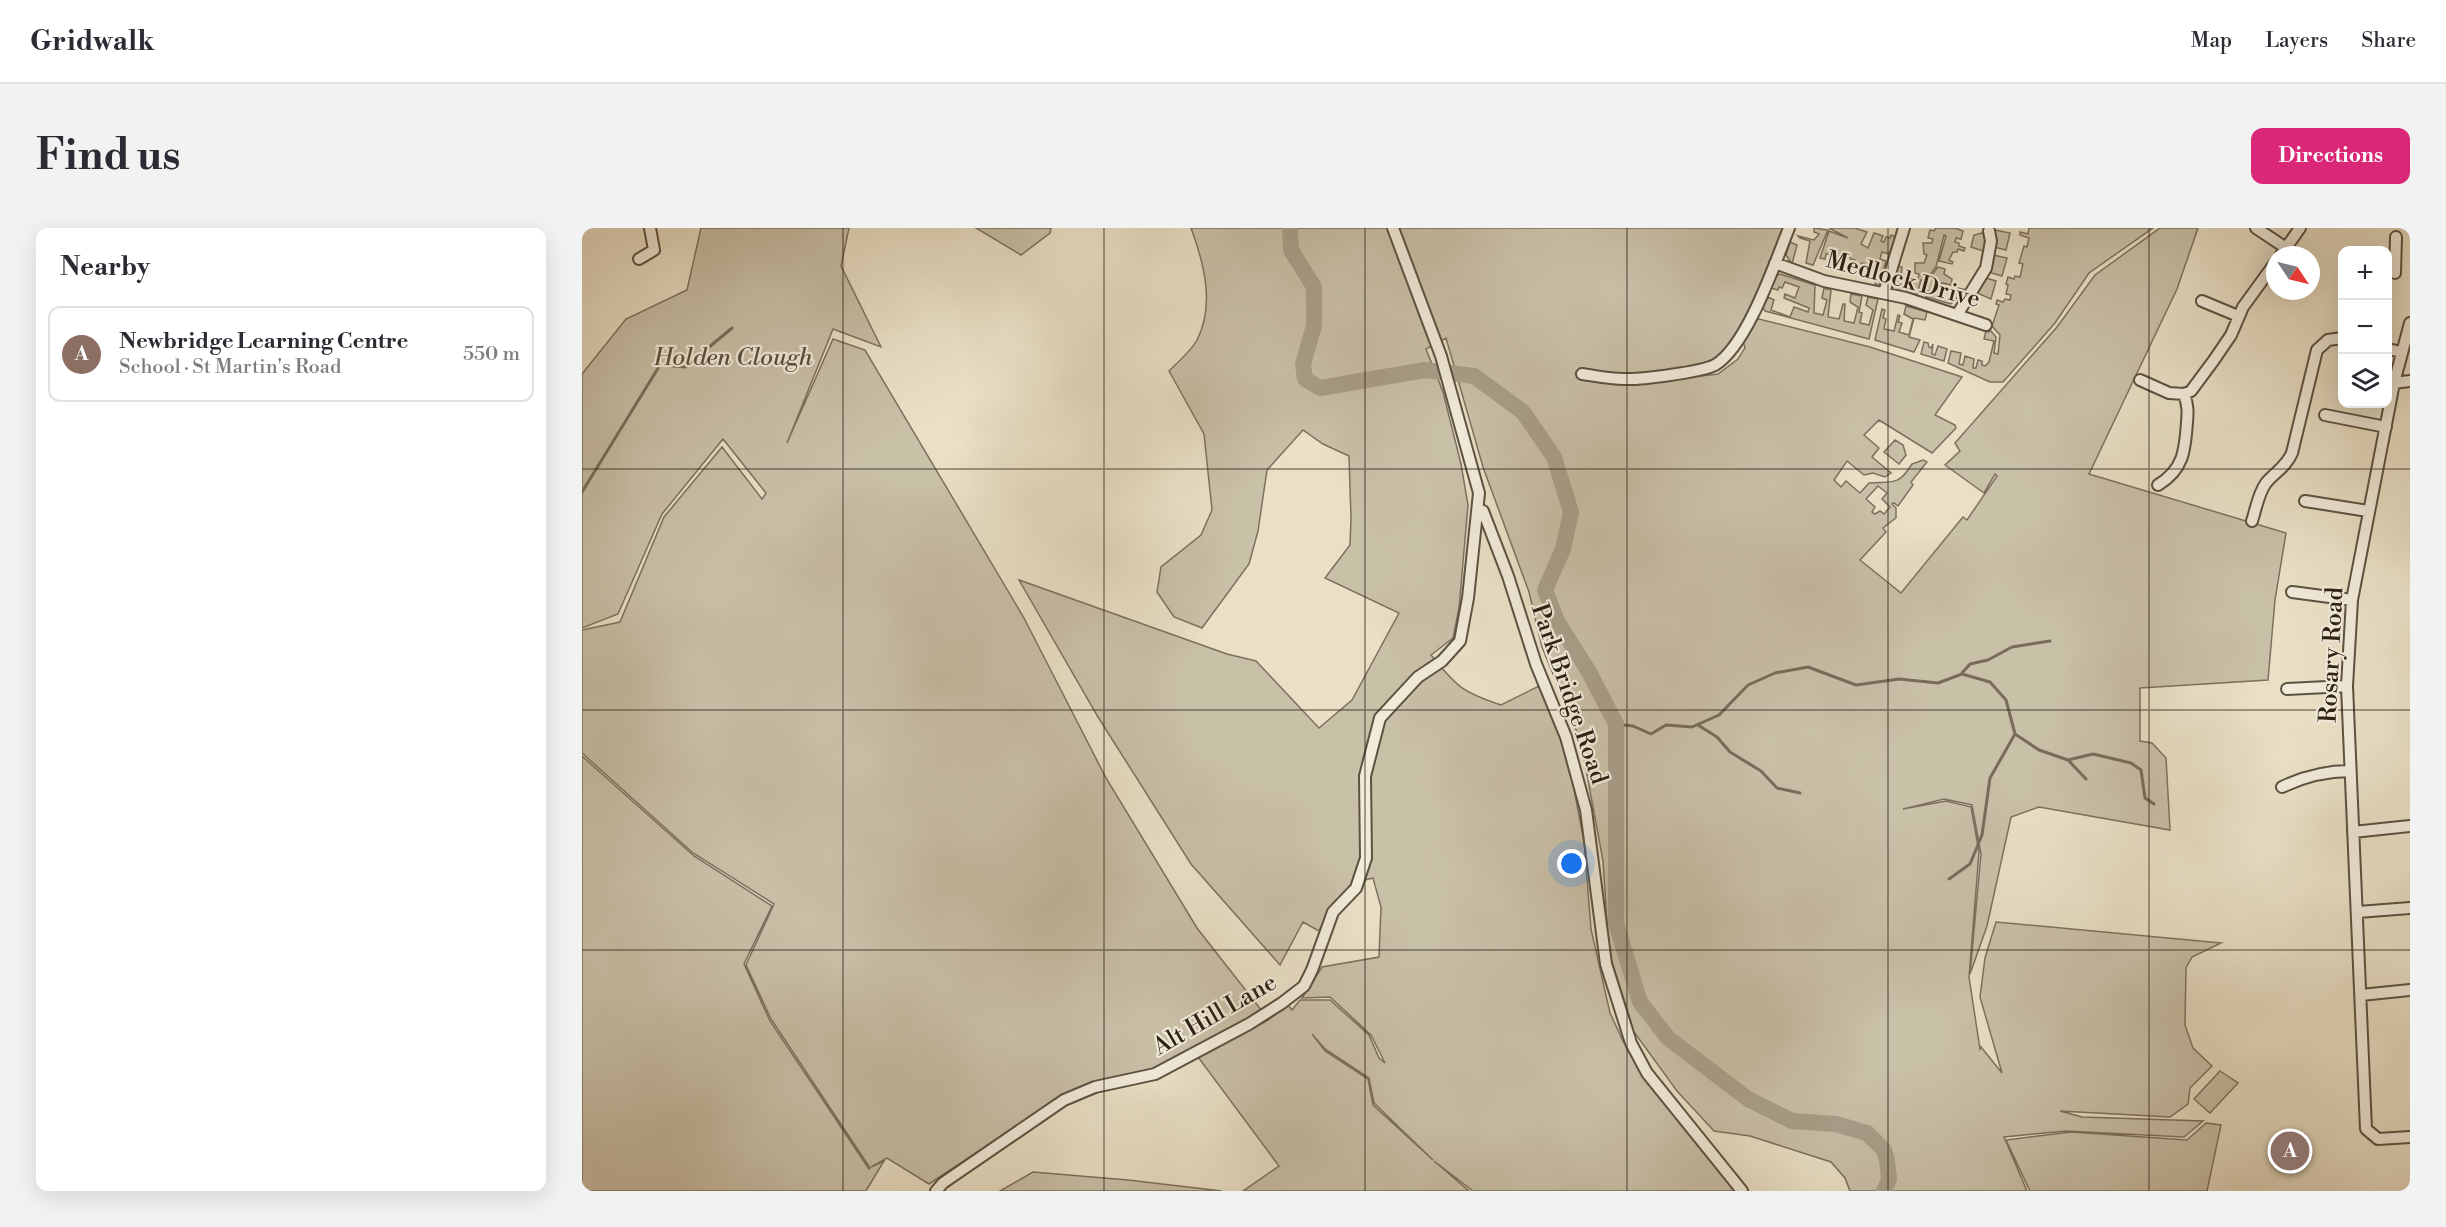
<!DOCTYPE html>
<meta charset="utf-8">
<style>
body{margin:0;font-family:"Libre Bodoni",serif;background:#f2f2f3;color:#2b2b33}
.controls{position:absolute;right:18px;top:18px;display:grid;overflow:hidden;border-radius:12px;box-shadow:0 6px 24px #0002}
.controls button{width:54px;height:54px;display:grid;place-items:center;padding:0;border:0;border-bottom:2px solid #e1e1e2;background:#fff;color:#2b2b33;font:30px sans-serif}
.compass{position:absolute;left:1684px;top:18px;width:54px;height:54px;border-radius:50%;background:#fff;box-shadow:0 6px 24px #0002;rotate:125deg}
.you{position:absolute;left:990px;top:636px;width:21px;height:21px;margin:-15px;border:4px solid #fff;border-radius:50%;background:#1a73e8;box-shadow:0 0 0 9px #1a73e833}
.badge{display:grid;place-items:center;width:39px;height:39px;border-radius:50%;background:#db2777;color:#fff;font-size:20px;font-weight:700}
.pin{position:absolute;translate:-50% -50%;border:3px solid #fff;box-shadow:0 2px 6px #0006}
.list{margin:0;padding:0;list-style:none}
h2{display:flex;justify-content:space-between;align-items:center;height:78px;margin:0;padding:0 24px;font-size:26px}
h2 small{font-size:20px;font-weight:400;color:#7c7c81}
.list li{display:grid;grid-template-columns:39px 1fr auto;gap:18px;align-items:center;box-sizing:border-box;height:96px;margin:0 12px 12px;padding:0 12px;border:2px solid #e1e1e2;border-radius:12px}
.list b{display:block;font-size:22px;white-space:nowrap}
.list p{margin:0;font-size:20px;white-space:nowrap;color:#7c7c81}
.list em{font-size:20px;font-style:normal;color:#7c7c81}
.icon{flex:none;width:33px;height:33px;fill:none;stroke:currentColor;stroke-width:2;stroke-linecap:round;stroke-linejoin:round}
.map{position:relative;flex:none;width:1828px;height:963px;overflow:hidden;border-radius:12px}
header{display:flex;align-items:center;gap:36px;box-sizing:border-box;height:84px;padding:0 30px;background:#fff;border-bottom:2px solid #e1e1e2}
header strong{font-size:28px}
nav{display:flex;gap:33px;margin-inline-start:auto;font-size:21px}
.intro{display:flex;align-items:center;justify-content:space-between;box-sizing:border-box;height:144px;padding:0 36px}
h1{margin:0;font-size:42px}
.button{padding:15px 27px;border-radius:12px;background:#db2777;color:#fff;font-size:21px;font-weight:700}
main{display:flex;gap:36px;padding:0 36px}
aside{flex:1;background:#fff;border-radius:12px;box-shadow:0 6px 24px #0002}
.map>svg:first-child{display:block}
.green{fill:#c9c0a8;stroke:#7c715e;stroke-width:1.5;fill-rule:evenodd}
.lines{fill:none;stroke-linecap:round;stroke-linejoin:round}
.stream{stroke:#786d5b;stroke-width:3}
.river{stroke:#a99f8a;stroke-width:16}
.minor-casing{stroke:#5d5241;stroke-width:14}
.minor{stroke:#f1ebda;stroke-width:10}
.grid{fill:none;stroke:#2e2215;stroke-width:1.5;stroke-opacity:0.55}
.labels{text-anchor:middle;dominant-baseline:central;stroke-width:4.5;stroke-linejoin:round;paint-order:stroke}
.street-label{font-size:24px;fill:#2e2215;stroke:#f1ebda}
.park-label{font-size:24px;font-style:italic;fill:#5c5141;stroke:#f1ebda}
</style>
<header>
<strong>Gridwalk</strong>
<nav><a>Map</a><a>Layers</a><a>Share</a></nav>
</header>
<div class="intro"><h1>Find us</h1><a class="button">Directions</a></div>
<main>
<aside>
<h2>Nearby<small></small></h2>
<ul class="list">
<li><span class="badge" style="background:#8d6e63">A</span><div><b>Newbridge Learning Centre</b><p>School · St Martin's Road</p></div><em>550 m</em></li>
</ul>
</aside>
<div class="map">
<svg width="1828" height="963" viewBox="0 0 1828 963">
<rect width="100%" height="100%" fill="#e9e0c6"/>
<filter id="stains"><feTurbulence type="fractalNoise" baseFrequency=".00333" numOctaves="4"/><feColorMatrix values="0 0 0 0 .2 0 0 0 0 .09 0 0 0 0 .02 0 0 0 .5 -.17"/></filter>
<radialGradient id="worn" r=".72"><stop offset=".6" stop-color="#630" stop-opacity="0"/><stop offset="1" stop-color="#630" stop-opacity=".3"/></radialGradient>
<path class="green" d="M119,0h148l-8,38 40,81 -48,-18 -46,114 46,-104 32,11 159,268 82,160 91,150 65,83 -107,58 -96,29 -130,86 -42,-26 -16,9 13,-6 -18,30h-284v-435l112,100 78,50 -28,58 26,57 99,148 1,-1 -99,-149 -25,-54 28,-61 -81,-51 -111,-100v-123l38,-8 44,-105 58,-70 40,52 4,-6 -43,-54 -61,75 -44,100 -36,14v-254l44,-55 61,-29z
M394,0h75l-1,5 -29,22z
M609,0h592c-15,34 -41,114 -72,134 -13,8 -56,9 -73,11l3,10 77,-9 20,-15 7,-11 -2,-7 10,-19 6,-3 111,28 92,30 -27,38 20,10 1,3 -24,25 -53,-33 -15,15 15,13 -7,9 19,16 -6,4 -12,-4 -9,2 -17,-14 -13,19 7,7 5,-6 14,12 9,-10c23,-2 29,4 43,-19l11,-4 4,2 -16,20 2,3 -15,21 -4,-3 -2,1 4,4v10l-13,10 3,4 -26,28 41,33 62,-76 4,3 30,-44 -2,-2 -11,19 -39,-28 15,-14 -5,-8 102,-116 38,-52 65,-47h38l-21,61 -88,185 197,59 -11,67 -7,80 -128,8v53l12,2 14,15 4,72 -131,-23 -28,10 -24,109 -17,48 11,-120 -9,-49 -28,-6 -41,10 43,-8 25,6 8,45 -10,125 11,72 1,-2 21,26 -22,-76 5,-39 11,-36 225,21 -29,14 -6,11 -1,57 8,23 19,18 -22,22 -2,16 -18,13 -110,-6 22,6 121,4 -19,16 -118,-6 -62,6 23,54h-177l-5,-13 -14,-16 -81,-26 -36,-5 -37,-40 -43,-59 -25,-80 -6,-91 -22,-119 -39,-95 -13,-55 -46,-125 -37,-129 -20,11 17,43 18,72 7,41 -9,103 -6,30 -22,17c26,32 31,37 70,50l38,-19 28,67 17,88 7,88 19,84 13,28 21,33 34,47 58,70h-263l-39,-30 35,30h-226l36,-25 -81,-109 70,-37 20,-15 4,5 8,-10h30l39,35 10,23 6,5 -14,-28 -41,-38 -28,1 20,-31 57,-10 2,-50 -8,-29c-32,6 -40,28 -54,53l-16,-9 -23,43 -89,-101 -93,-147 -79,-137 208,74 29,7 63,67 33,-28 47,-87 -74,-35 25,-33 1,-27 -2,-62 -26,-12 -20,-14 -36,40 -9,61 -9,33 -47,64 -28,-11 -17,-25 4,-25 40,-32 11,-25 -8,-76 -35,-63c9,-9 22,-20 28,-31 18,-35 7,-77 -6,-112zM1296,258l9,7 -5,6 8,8 -6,7 -4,-3 -5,3 -3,-2 3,-5 -9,-8zM730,806l13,15 44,29 5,25 59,57 -60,-55 -5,-26 -43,-28z
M1232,0l14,2 -15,35 -7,-2 4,-22 -10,-3 -2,-2 16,4 5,-6 -5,-2z
M1247,0h26l12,4 -6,12 7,4 6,-15 9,3 -2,5 3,1 2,-5 4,1 1,-3 5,2 -7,17 -7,-2 -2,7 6,2 -6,24h-5l4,-17 -6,-2 1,-4 -4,-1 -1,4 -7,-2 -2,5 -6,-1 1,-7 -5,-1v-4h-3l-1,3 -12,-3 1,-4 -3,-2 -2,5h-4l-1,5 -5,-1 9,-27 19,7z
M1354,0h19l8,3 -2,8 -5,-1 -1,4 4,1v3l6,2 -1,3 -6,-2 -1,3h-4l-4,8 4,2 -1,2 -13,-3 7,-25 -2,-1 -8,32 -11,14 -4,-1 -4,15 -23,-5 -2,-3 5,-21 5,1 -2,19 7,4 4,-13 7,2 1,-5 -4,-1v-10h9l3,-8 -3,-1 -1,-11h9l1,-4 -5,-1 2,-8 4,1z
M1447,0h124l-64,45 -34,50 -52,59h-13l-42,-19 3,-12 10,2 -2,11 4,1 2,-9 9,3 -1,9h3l2,-8 4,1v4l3,1 4,-4 5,-21 -10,-2 2,-8 3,1 1,-2 6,7 -2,16 4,1 2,-19 -8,-9 7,-21 -3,-1 1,-4 6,2 2,-3 5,1 1,-5 -5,-1 2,-9 -2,-1 2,-7 6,2 1,-3 5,1 3,-13 -4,-1 5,-17 3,1 2,-9 -9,-3v-3l8,2z
M1413,2l15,3 -4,17 -12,-3z
M1400,5l4,3v16l-15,-5 3,-12z
M1208,14l7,3 -5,19 -6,-9z
M1411,27l14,3 -5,18 -14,-4z
M1356,39l7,2 -1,5 8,5 -1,6 -9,-2 -1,3 -5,-2 -1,4 4,1 -1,8 11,2 4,-12 13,3 -15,14 -25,-7 2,-6 -4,-1 3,-9z
M1198,46l35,11 -1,28 9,2 4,-15 -5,-2 2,-10 7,2 -3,27 11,2 4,-15h2l-1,17 10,2 4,-16 -8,-5 1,-8 11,2 -3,16 3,1 -2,10 9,2 4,-15 -7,-5 2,-8 10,2 -9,40 -104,-28 -2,-3 5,-11 6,3 -3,10 19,7 4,-10 14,5 1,-4 -25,-10 1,-4 10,4 4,-11 -14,-5 -3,6 -3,-1 -1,3 -7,-2 6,-13z
M1404,50l10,3 -5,18 -14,-6z
M1324,78l21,6 -2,8 -11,-2 -5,19 11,3 -6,12 -39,-12 7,-31 3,1 -2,8 3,1 -2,10 10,2 4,-16 2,1 -2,6 4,1 -3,9 10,3 4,-16 -9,-5z
M1342,114l4,1 1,4 2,1 2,-4 -1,10 3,1 3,-9 9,3 -3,12 -23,-7z
M1313,212l8,5 3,10 -7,9 -15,-12z
M1638,843l18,12 -28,30 -16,-14z
M1624,895l15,2 -14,66h-177l-24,-51 65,-8 116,8z
M451,944l95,8 94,11h-222z"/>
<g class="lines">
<path class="stream" d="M0,264l78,-127 25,2 47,-39
M1380,445l8,-9 18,-4 24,-13 38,-6
M1034,496l17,2 18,8 15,-9 26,2 27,-12 29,-30 27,-12 33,-6 48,18 43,-6 39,4 24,-9 28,8 16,18 9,34 24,16 29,10 25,-6 38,9 10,7 4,28 9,6
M1116,497l19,12 13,15 31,19 16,17 23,5
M1487,533l17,18
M1367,651l21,-15 12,-29 8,-57 25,-44"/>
<path class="river" d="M708,0l1,22 23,37v39l-11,38 2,15 15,9 105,-18 49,6 49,36 31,45 17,55 -8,37 -18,41 12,31 32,51 27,52v199l24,79 28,36 80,61 44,22 44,3 31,9 17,17 3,10 2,19 -5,12"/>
<defs>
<path id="minor" d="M1674,0l30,20
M1699,27l19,-27
M57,31l15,-9 -4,-22
M1193,35l49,18 82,17 80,27
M1813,45l1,-36
M1302,65l20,-65
M1620,73l36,15
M1375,87l29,-47 5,-27 -2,-10
M1828,95l-16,60 -42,217 -5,86 19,443 12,10 32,-2
M1806,121l13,3
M1000,146c14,2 28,5 42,5 16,1 77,-7 91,-14 32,-19 60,-102 74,-137
M1558,152l29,13 15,1 7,-3 23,-31 17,-25 12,-28 32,-44
M1812,155l16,-2
M1743,187l61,12
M1576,257c26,-16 27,-35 29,-63 1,-10 1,-17 -3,-28
M1723,273l63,10
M896,282l5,1 25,65 28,88 30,73 20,73 20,154 25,79 16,30 95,118
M1670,293c4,-12 6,-27 14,-38 9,-11 20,-16 26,-30l25,-103 11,-10 14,-2
M1710,364l60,8
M1705,461l60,-3
M1700,559c23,-11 43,-16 68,-16
M1771,604l57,-6
M1776,684l52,-4
M1779,767l49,-5
M354,963l7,-8 121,-83 31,-13 60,-13 94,-50 33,-21 22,-17 8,-16 21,-58 23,-24 10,-30 -1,-82 15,-58 38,-41 24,-16 18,-20 8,-43 11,-105 -38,-137 -48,-128"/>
</defs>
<use href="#minor" class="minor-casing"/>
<use href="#minor" class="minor"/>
</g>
<path class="grid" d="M261,0v963M522,0v963M783,0v963M1045,0v963M1306,0v963M1567,0v963M0,241h1828M0,482h1828M0,722h1828"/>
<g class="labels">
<g class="street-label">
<text transform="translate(1321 52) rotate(15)">Medlock Drive</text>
<text transform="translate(1750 427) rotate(-87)">Rosary Road</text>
<text transform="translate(987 466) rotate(71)">Park Bridge Road</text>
<text transform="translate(633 787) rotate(-30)">Alt Hill Lane</text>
</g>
<g class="park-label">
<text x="151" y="130">Holden Clough</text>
</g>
</g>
<rect width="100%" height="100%" filter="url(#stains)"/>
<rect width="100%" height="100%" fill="url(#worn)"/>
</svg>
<div class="controls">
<button>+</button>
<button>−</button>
<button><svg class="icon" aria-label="layers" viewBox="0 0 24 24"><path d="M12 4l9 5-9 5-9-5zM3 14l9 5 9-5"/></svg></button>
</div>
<svg class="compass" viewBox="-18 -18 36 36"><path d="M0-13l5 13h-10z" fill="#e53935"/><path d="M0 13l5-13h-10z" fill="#7c7c81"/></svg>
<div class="you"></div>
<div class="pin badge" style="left:1708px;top:923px;background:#8d6e63">A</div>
</div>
</main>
